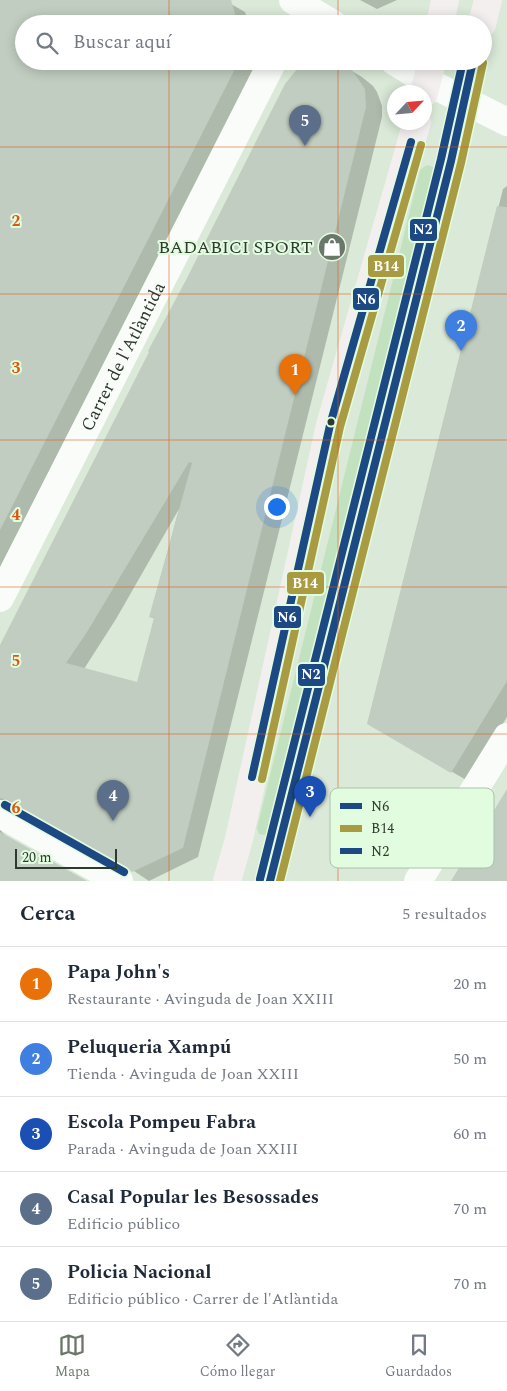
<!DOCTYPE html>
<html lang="es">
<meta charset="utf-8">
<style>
body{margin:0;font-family:Spectral,serif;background:#f6f6f7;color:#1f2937}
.compass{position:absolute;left:387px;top:85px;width:45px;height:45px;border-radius:50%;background:#fff;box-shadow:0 2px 12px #0003;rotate:64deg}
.scale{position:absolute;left:15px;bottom:12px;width:102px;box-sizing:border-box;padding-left:5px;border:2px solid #2f3a2e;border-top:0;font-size:14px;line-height:18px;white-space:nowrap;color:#2f3a2e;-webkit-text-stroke:4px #e2fcdf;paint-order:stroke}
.you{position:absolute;left:276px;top:506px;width:18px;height:18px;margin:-12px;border:4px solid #fff;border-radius:50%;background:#1a73e8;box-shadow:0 0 0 8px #1a73e833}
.badge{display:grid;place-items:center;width:32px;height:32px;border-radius:50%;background:#6b776a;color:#fff;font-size:16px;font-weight:700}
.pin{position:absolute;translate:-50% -41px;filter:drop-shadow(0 1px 2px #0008)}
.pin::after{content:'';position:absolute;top:26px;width:18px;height:15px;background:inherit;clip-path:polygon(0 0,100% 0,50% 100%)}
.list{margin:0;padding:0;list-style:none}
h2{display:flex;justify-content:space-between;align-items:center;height:65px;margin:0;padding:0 20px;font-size:21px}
h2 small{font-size:16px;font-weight:400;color:#747a83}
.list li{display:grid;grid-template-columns:32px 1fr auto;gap:15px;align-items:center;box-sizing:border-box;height:75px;padding:0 20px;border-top:1px solid #e0e1e3}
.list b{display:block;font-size:19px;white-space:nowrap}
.list p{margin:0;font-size:16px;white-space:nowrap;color:#747a83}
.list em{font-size:16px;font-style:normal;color:#747a83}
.icon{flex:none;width:28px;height:28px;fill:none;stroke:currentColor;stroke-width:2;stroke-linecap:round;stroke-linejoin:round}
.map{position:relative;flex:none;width:507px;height:881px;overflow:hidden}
.search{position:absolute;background:#fff;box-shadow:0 2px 12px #0003;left:15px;right:15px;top:15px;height:55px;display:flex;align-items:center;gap:12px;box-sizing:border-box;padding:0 18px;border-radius:28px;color:#747a83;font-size:19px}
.sheet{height:440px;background:#fff}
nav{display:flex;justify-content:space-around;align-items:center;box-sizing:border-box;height:70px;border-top:1px solid #e0e1e3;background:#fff;font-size:14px;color:#747a83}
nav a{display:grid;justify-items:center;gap:2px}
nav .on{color:#6b776a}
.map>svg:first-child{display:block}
.green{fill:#c2e2bf}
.shadow{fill:#0003;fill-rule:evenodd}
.building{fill:#c1cdc0;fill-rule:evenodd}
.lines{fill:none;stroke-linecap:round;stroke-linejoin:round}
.street{stroke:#f9fcf9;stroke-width:28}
.secondary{stroke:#f2efee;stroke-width:28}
.bus-1-casing{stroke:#e2fcdf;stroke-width:11}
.bus-2-casing{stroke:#e2fcdf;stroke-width:11}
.bus-3-casing{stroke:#e2fcdf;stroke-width:11}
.bus-1{stroke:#1c4883;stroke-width:8}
.bus-2{stroke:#a89b42;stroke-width:8}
.bus-3{stroke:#1c4883;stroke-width:8}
.grid{fill:none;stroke:#df570e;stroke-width:1;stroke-opacity:0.55}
.bus-dot{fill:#2f3a2e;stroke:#e2fcdf;stroke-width:2}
.labels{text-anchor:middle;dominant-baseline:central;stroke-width:4;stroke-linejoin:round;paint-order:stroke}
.poi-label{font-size:18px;fill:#2f3a2e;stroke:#e2fcdf;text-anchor:end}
.street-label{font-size:18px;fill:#2f3a2e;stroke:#e2fcdf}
.key{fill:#e2fcdf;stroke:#acc2aa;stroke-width:1}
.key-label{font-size:14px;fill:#2f3a2e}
.grid-label{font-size:16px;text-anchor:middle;font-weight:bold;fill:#df570e;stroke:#e2fcdf;stroke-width:4;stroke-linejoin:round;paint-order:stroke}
.line-badge{stroke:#e2fcdf;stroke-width:2}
.badge-label{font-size:14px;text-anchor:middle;font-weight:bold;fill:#fff}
</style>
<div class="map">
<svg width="507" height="881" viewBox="0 0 507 881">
<rect width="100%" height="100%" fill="#dae9d8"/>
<path class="green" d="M427,165l6,2 2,6 -164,659 -7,3 -5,-1 -2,-6 163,-658z"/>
<path class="shadow" d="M0,0h224l21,12 4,12h-225v37h233l-257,507z
M360,0h37l-20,9z
M345,67l17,10 11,9 4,6 5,14v11l-184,740 -49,24 -21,-14 -103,-58 -8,-2 -8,2 -9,14 2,9 6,6 77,43h-85v-233zM179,509l-29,108 5,2 -17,64 -54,-14 32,-50z
M507,186v531l-39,64 -99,-57 134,-535z"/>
<path class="building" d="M0,0h231l7,24h-214v37h215l-239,469z
M312,61h24l16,9 13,19 1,18 -183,741 -51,24 -5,-5 -119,-67 -8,-2v-153l149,-293 -1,-1 38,-71 99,-196 12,-15zM189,462l3,1 -43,154 5,1 -17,64 -71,-19 21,-31z
M497,206l10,1v474l-56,92 -84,-49z
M507,789v92h-56z
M0,832l87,49h-87z"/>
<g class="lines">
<g class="street">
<path d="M293,0l40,24"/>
<path d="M394,61l34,21 79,40"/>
<path id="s1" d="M0,598l273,-537"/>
<path d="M0,814l119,67"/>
<path d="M418,881l89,-144"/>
</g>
<path class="secondary" d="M440,24l5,-24
M482,24l6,-24
M424,93l8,-32
M227,881l12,-42 91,-414 87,-303
M270,881l181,-720 22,-100"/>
<defs>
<path id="bus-1" d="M252,777l78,-352 81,-283
M270,881l181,-720 22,-100"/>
<path id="bus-2" d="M262,779l78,-352 81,-282
M280,881l181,-718 22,-100"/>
<path id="bus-3" d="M5,805l119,67
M260,879l181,-720 22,-98"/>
</defs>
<use href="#bus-1" class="bus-1-casing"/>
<use href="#bus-2" class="bus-2-casing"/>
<use href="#bus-3" class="bus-3-casing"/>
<use href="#bus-1" class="bus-1"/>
<use href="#bus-2" class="bus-2"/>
<use href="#bus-3" class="bus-3"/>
</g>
<path class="grid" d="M169,0v24M338,0v24M169,61v820M338,61v820M0,147h507M0,294h507M0,440h507M0,587h507M0,734h507"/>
<defs>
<symbol id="shop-disc" viewBox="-11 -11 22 22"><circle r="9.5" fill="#6b776a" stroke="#e2fcdf"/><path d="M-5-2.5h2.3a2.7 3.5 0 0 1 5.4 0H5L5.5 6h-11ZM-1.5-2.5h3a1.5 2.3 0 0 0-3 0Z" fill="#fff"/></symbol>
</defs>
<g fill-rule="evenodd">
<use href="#shop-disc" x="316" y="231" width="32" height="32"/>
</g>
<circle class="bus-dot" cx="331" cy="422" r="4.5"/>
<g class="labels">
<g class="poi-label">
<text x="313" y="247">BADABICI SPORT</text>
</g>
<g class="street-label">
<text stroke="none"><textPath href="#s1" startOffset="271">Carrer de l'Atlàntida</textPath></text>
</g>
</g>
<rect x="330" y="788" width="164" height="80" rx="8" class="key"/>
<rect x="340" y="803" width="22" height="6" fill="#1c4883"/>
<rect x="340" y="825" width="22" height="7" fill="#a89b42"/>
<rect x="340" y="848" width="22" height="6" fill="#1c4883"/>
<g class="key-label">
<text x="371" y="811">N6</text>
<text x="371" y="833">B14</text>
<text x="371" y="856">N2</text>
</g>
<g class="grid-label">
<text x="16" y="226">2</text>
<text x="16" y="373">3</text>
<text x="16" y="520">4</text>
<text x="16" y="666">5</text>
<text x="16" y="813">6</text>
</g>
<g class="line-badge">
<rect x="409" y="218" width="29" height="24" rx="5" fill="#1c4883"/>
<rect x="367" y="254" width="38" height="24" rx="5" fill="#a89b42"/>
<rect x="352" y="287" width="28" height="24" rx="5" fill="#1c4883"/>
<rect x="286" y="571" width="39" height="24" rx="5" fill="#a89b42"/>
<rect x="273" y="605" width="29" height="24" rx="5" fill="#1c4883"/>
<rect x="297" y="663" width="29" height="24" rx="5" fill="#1c4883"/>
</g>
<g class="badge-label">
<text x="423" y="234">N2</text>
<text x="386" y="271">B14</text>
<text x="366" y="304">N6</text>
<text x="305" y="588">B14</text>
<text x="287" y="622">N6</text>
<text x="311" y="679">N2</text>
</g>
</svg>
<svg class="compass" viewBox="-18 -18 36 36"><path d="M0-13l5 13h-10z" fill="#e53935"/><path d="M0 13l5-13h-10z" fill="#747a83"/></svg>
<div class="scale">20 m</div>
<div class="you"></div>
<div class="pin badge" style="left:295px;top:395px;background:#e8710a">1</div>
<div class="pin badge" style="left:461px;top:351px;background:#3f7fe0">2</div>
<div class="pin badge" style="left:310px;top:817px;background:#1a4fb4">3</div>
<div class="pin badge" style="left:113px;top:821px;background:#5c6f8a">4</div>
<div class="pin badge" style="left:305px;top:146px;background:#5c6f8a">5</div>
<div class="search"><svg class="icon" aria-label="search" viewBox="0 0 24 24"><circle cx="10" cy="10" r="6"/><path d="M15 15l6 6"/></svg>Buscar aquí</div>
</div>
<section class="sheet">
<h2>Cerca<small>5 resultados</small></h2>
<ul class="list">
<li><span class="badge" style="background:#e8710a">1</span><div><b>Papa John's</b><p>Restaurante · Avinguda de Joan XXIII</p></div><em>20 m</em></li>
<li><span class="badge" style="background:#3f7fe0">2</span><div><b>Peluqueria Xampú</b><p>Tienda · Avinguda de Joan XXIII</p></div><em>50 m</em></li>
<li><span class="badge" style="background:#1a4fb4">3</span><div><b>Escola Pompeu Fabra</b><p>Parada · Avinguda de Joan XXIII</p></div><em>60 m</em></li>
<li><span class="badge" style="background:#5c6f8a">4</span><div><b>Casal Popular les Besossades</b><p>Edificio público</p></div><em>70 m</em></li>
<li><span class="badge" style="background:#5c6f8a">5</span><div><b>Policia Nacional</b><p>Edificio público · Carrer de l'Atlàntida</p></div><em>70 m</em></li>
</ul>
</section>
<nav>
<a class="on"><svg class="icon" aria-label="map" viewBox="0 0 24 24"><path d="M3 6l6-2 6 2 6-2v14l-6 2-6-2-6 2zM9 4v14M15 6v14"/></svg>Mapa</a>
<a><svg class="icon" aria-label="directions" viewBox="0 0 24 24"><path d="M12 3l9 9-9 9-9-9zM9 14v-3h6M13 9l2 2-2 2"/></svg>Cómo llegar</a>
<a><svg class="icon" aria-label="saved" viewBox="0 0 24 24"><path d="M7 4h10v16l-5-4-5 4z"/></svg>Guardados</a>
</nav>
